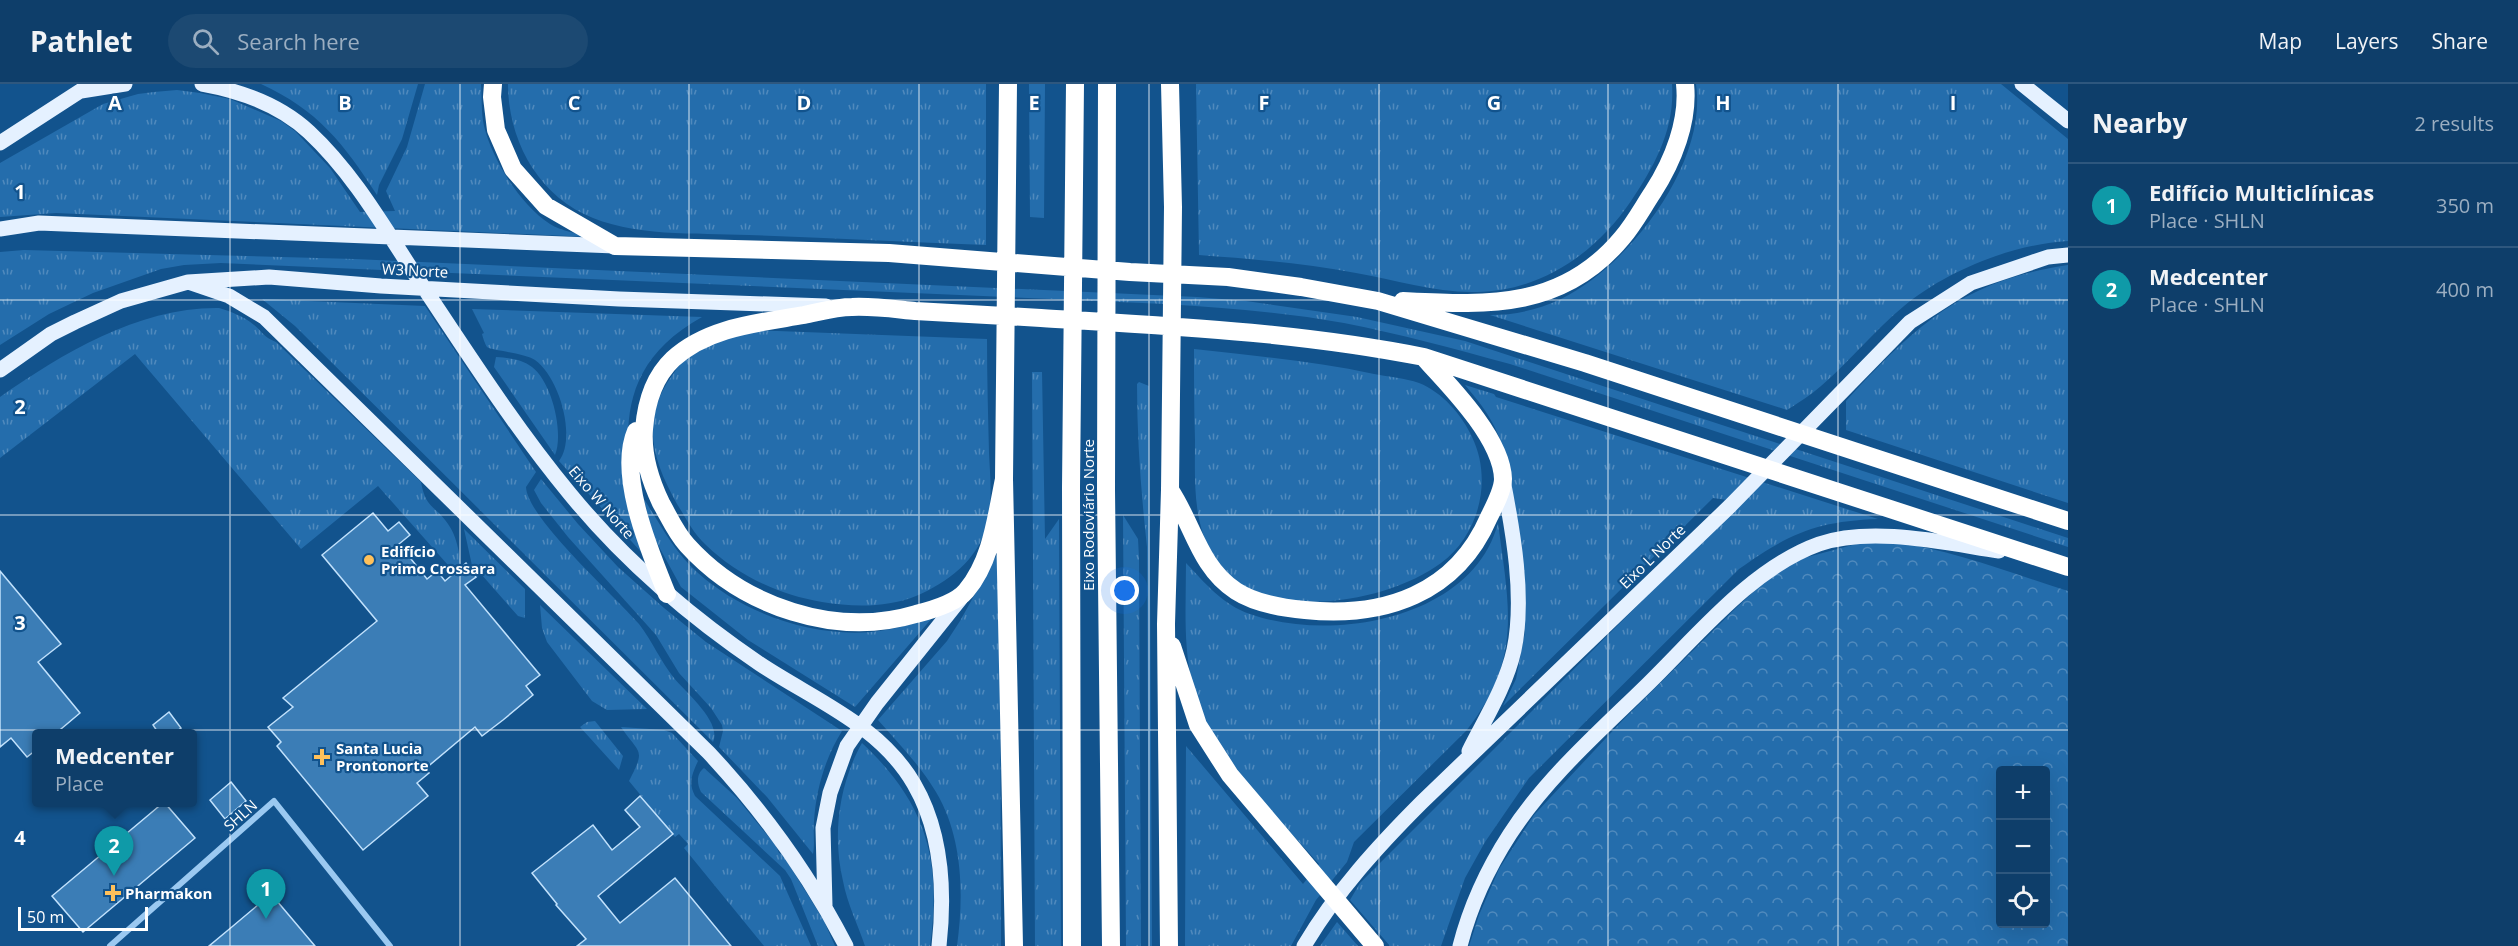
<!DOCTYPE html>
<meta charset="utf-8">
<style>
body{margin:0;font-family:"Open Sans",sans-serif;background:#1c4972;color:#f1f3f6}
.controls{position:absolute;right:18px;bottom:18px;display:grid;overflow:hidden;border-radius:6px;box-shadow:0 6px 24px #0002}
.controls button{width:54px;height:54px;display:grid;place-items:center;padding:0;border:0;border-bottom:2px solid #2e577e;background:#0e3e6a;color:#f1f3f6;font:30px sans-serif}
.scale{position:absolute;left:18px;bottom:15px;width:130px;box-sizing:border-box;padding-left:6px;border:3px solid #fff;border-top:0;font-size:16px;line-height:21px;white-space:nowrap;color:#fff;-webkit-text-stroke:4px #12538d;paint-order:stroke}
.you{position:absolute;left:1125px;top:507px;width:21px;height:21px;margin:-15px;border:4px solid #fff;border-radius:50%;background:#1a73e8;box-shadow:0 0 0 9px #1a73e833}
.badge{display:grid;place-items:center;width:39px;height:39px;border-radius:50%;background:#bca0f2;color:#fff;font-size:20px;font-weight:700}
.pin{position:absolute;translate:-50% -50px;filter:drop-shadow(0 2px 3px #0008)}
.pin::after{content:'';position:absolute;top:32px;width:21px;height:18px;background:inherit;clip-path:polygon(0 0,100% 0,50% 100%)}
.popup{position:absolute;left:32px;top:645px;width:165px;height:78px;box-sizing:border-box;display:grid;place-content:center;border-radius:6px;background:#0e3e6a;filter:drop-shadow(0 2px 4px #0005);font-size:20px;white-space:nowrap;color:#9baec1}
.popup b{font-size:22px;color:#f1f3f6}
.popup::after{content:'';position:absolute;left:50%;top:100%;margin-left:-12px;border:12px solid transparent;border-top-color:#0e3e6a}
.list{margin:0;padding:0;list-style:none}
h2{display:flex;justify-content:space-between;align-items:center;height:78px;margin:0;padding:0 24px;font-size:26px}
h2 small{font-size:20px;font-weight:400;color:#9baec1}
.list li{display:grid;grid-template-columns:39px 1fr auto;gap:18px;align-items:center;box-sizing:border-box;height:84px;padding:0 24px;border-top:2px solid #2e577e}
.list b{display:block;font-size:22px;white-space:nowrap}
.list p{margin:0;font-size:20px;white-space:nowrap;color:#9baec1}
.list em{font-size:20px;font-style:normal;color:#9baec1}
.icon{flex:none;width:33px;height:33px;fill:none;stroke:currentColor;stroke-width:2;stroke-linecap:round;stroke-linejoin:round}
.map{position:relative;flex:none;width:2068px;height:862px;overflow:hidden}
header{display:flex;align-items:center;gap:36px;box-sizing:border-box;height:84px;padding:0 30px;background:#0e3e6a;border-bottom:2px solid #2e577e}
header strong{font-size:28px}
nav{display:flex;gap:33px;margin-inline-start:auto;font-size:21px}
.search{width:420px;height:54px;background:#1c4972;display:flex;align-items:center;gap:15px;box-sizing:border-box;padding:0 21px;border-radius:33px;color:#9baec1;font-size:22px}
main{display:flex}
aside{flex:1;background:#0e3e6a}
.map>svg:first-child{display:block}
.grass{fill:url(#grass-tufts)}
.forest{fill:url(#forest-crowns);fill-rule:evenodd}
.building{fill:#3b7db6;stroke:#c1e1fc;stroke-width:1.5}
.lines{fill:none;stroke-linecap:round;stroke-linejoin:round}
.street{stroke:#9bc9f1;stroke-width:6}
.primary{stroke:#e5f1ff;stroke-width:15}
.highway{stroke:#fff;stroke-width:18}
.grid{fill:none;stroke:#fff;stroke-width:1.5;stroke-opacity:0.55}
.poi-dot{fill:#ffc15b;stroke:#12538d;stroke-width:2}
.labels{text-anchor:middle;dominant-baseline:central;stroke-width:4.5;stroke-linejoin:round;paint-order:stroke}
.street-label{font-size:15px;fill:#fff;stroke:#12538d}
.poi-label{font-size:15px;font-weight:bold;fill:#fff;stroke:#12538d;text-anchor:start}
.grid-label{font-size:20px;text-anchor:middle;font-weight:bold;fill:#fff;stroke:#12538d;stroke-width:4.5;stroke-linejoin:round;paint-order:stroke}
</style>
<header>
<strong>Pathlet</strong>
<div class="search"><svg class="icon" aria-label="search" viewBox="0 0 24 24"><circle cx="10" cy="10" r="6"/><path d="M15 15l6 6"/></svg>Search here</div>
<nav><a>Map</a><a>Layers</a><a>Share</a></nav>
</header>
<main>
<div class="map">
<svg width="2068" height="862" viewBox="0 0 2068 862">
<defs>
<pattern id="grass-tufts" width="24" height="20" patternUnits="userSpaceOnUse" patternTransform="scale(1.5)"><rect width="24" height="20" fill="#246dac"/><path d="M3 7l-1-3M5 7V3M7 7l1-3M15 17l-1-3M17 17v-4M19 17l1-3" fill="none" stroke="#508abd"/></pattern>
<pattern id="forest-crowns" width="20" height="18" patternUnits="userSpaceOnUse" patternTransform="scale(1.5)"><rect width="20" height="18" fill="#246dac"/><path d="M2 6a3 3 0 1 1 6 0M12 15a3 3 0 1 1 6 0" fill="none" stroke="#508abd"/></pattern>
</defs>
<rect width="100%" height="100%" fill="#12538d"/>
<path class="grass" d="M261,0h157l-16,55 -23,46 -2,10c-33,-51 -59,-85 -116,-111z
M425,0h56c1,14 0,28 3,42 8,33 36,79 66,98 11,7 27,9 40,13l-534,-24 -56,4v-54l103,-59 35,-10 16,-2 23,-2 23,3 30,6 51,22 14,10 35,37 30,44 35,-1 -9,-20 21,-44z
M508,0h478v161c-79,-3 -158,-7 -237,-10 -52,-2 -118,2 -165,-21 -49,-24 -76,-77 -76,-130z
M1029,0h16l-1,134 -14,-1z
M1196,0h476c3,45 -17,81 -41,117 -35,52 -90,90 -154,91 -41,1 -81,-12 -121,-19 -52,-10 -105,-14 -157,-18z
M1696,0h305l67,55v102c-55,3 -122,30 -164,65 -30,25 -54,55 -83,80 -10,9 -22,16 -34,24l-297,-95c25,0 48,-5 71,-16 68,-33 147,-136 135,-215z
M24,166l330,9 843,38 49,4 111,16 108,24 603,197v9l-558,-183c-55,-15 -110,-30 -166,-41 -59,-11 -119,-15 -179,-19l-944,-41 -37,2 -23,4 -68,24 -44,21 -49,31v-93z
M2068,181v238l-222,-73v-29c70,-76 116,-120 222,-136z
M262,215l163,7 111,166 -10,15c1,31 90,110 113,137 13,17 22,38 35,54 12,15 48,44 39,64l-418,-416z
M219,224c13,4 24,8 35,17 9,7 9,12 22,17l145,140c5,27 13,22 27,42 12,17 12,39 15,58l-85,-96 -77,63 -166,-195 -135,104v-61c63,-44 139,-90 219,-89z
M472,225l230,8c-102,57 -73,141 -60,236l-83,-92c18,-24 0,-84 -24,-101 -10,-7 -46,-10 -48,-13 -2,-3 -4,-9 -5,-13l2,-1z
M777,247l210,8c0,38 1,76 2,114 1,23 4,49 -2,72 -9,35 -40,58 -71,71 -30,12 -63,11 -94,6 -43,-7 -85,-27 -116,-57 -13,-12 -20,-27 -29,-41 -24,-43 -37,-83 -6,-127 6,-8 11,-18 20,-24 11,-9 32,-17 46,-21 12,-3 28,-1 40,-1z
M1194,265c60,7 121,12 180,25 15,3 31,4 45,9 23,9 43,32 53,54 21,43 7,98 -31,126 -55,41 -183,63 -226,-4 -23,-36 -20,-78 -20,-119 -1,-31 -1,-61 -1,-91z
M496,273c13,1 26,2 36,10 20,15 32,66 23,88l-61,-88z
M1032,288h10l3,167 14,-20 2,427h-26z
M1139,298l10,4 3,560h-3l-2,-399c-6,-55 -10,-108 -10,-163z
M1465,301l29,9 2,3 382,122c-61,2 -90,15 -139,50l-210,209 -44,64 -20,36 -24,68h-51l-40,-46 10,-17 381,-381 -28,-4 -210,208 13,-27 9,-47 -19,-175c-10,-33 -19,-46 -41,-72z
M541,395l37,45 40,43 46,41 42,34 136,89c-17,27 -26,59 -28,90 -1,11 1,23 -1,33l-46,-57 -48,-50 4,-16 -1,-6 -11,-17 -32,-35 -23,-38 -88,-98 -27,-34 -7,-13z
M644,415c16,25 31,54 54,74 45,40 112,64 173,59 22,-2 42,-8 62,-15l-78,90 -107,-67 -67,-53 -29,-53z
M1123,431l15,24 1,19 2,388h-15z
M1498,439c11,84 25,136 -32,208l-112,111 -7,20 -31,38 -25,46h-106l1,-200 117,138 16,-20c-48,-55 -111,-109 -127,-182 -9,-38 -6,-79 -6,-119 19,20 37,42 64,51 82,29 223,5 248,-91z
M464,445l61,60v29l-7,-2 -37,-42 -6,5z
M1000,465l1,397h-44c7,-50 6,-109 -21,-154 -16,-27 -38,-49 -58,-72l69,-79 13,-20z
M540,521l107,104 -40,1 -15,-9 -45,-59 -5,-14z
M595,637l28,35 -4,14 -39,-43 7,-5z
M621,643l43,3 8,3 26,28c-6,13 -10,22 -3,35l85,80 31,70h-47l-80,-98 4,-4 -9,-10 -4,3 -46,-56c17,-33 11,-26 -8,-54z
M862,659c64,60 80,116 68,203h-65c-7,-21 -18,-43 -22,-65 -11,-46 -4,-97 19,-138z
M704,684l33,30 39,48 3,7 4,2 41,66 11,25h-17l-27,-67 -6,-9 -84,-78c-4,-8 -5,-18 3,-24z
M1337,838l21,24h-38z"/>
<path class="forest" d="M1891,458c60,7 119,31 177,49v355h-599l10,-31 20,-46 35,-54 88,-94 115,-114 26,-24 37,-24 60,-16zM2000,686h46v154h-46z"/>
<path class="building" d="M373,429l15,18 11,-9 11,13 -11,9 28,35 10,-8 8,10 21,-18 10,14 -11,8 75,90 -14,11 7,9 -30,25 -21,16 -7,-9 -50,42 4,4 -12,10 11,13 -65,54 -86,-104 4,-4 -13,-15 25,-20 -10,-9 94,-77 -55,-66z
M0,487l61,73 -23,18 42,51 -25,21h-19v16l-9,7 -16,-19 -11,9z
M169,628l12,16 -8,6h-14l-6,-9z
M231,698l15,19 -21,18 -15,-19z
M640,712l33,38 -75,62 22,27 55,-45 56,68h-154l9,-7 -30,-34 1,-1 -25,-31 61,-48 19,25 28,-23 -15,-17z
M164,718l31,36 -112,94 -31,-36z
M271,810l44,52h-106l24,-20z"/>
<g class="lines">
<path class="street" d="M110,862l164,-145 116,145"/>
<path class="primary" d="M202,0c39,7 77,20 107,48 42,39 72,90 103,138 51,76 100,154 158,224 55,67 119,122 190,170 54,36 120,61 154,120 28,48 31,108 25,162
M2022,0l46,37
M81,7l44,-7
M0,59l91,-59
M0,145l39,-6 576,23
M188,198l41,14 35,21 445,436c54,58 101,123 137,193
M0,286l51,-36 24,-12 46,-21 67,-19 81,-5 112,9 238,13 207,7
M1469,667c16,-32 37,-65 45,-101 11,-52 -1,-119 -11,-170
M825,822l-2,-78 7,-35 17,-47 30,-43 84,-105
M1304,862c32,-54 74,-100 118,-144l308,-296 180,-184 61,-39 77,-26 20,-2
M1460,862c10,-39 28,-78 50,-112 37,-57 90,-103 138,-150 50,-49 104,-116 171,-140 53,-18 126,-1 180,7"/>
<path class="highway" d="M493,0l-1,13 4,33 17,39 33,37 69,40 274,7 241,19 98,5 73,10 77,14 207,62 483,158
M1008,0l-4,395 10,467
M1107,0l-1,406 5,456
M1403,217c84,4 159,9 219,-63 12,-14 21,-31 31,-46 20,-31 36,-71 32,-108
M636,347c-19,44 14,121 31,163
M1004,395c-8,38 -12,81 -38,112 -10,12 -34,19 -50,23 -80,24 -173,-7 -229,-69 -11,-12 -18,-28 -26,-42 -11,-23 -19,-48 -17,-74 2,-25 10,-52 29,-70 35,-32 85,-36 131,-44 15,-3 32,-8 48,-8 21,-1 42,2 63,4 42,2 84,5 126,7 129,8 257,14 383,39l644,210
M1170,406c23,34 29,77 66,101 20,13 46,17 69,19 79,8 151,-16 184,-93 5,-10 14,-27 14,-38 -1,-40 -52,-92 -78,-120
M1172,562l26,79 32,50 145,171
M1072,862l-1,-459 4,-403
M1169,862l-3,-322 4,-134 3,-283 -3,-123"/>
</g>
<path class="grid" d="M230,0v862M460,0v862M689,0v862M919,0v862M1149,0v862M1379,0v862M1608,0v862M1838,0v862M0,216h2068M0,431h2068M0,646h2068"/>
<g class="poi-dot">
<circle cx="369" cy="476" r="6"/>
<path d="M319 664h6v6h6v6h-6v6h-6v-6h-6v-6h6z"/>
<path d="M110 800h6v6h6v6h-6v6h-6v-6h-6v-6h6z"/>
</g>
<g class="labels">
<g class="street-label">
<text transform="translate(415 186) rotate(3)">W3 Norte</text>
<text transform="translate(602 418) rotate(49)">Eixo W Norte</text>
<text transform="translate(1088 431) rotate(-90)">Eixo Rodoviário Norte</text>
<text transform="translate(1652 472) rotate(-44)">Eixo L Norte</text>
<text transform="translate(240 731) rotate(-42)">SHLN</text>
</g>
<g class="poi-label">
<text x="381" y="467">Edifício<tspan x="381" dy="17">Primo Crossara</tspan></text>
<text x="336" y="664">Santa Lucia<tspan x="336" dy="17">Prontonorte</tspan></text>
<text x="125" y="809">Pharmakon</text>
</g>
</g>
<g class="grid-label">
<text x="115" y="26">A</text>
<text x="345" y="26">B</text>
<text x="574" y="26">C</text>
<text x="804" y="26">D</text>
<text x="1034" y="26">E</text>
<text x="1264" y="26">F</text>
<text x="1494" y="26">G</text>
<text x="1723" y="26">H</text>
<text x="1953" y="26">I</text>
<text x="20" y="115">1</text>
<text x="20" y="330">2</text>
<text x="20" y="546">3</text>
<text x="20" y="761">4</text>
</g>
</svg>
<div class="controls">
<button>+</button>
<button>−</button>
<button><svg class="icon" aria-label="locate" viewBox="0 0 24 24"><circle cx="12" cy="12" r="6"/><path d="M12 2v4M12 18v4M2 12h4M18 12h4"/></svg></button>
</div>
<div class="scale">50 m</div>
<div class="you"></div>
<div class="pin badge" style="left:266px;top:835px;background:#0f9aa8">1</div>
<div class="pin badge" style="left:114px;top:792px;background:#0f9aa8">2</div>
<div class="popup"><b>Medcenter</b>Place</div>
</div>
<aside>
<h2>Nearby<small>2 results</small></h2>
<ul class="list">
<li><span class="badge" style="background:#0f9aa8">1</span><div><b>Edifício Multiclínicas</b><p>Place · SHLN</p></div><em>350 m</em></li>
<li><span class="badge" style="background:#0f9aa8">2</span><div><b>Medcenter</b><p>Place · SHLN</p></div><em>400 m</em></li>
</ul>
</aside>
</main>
